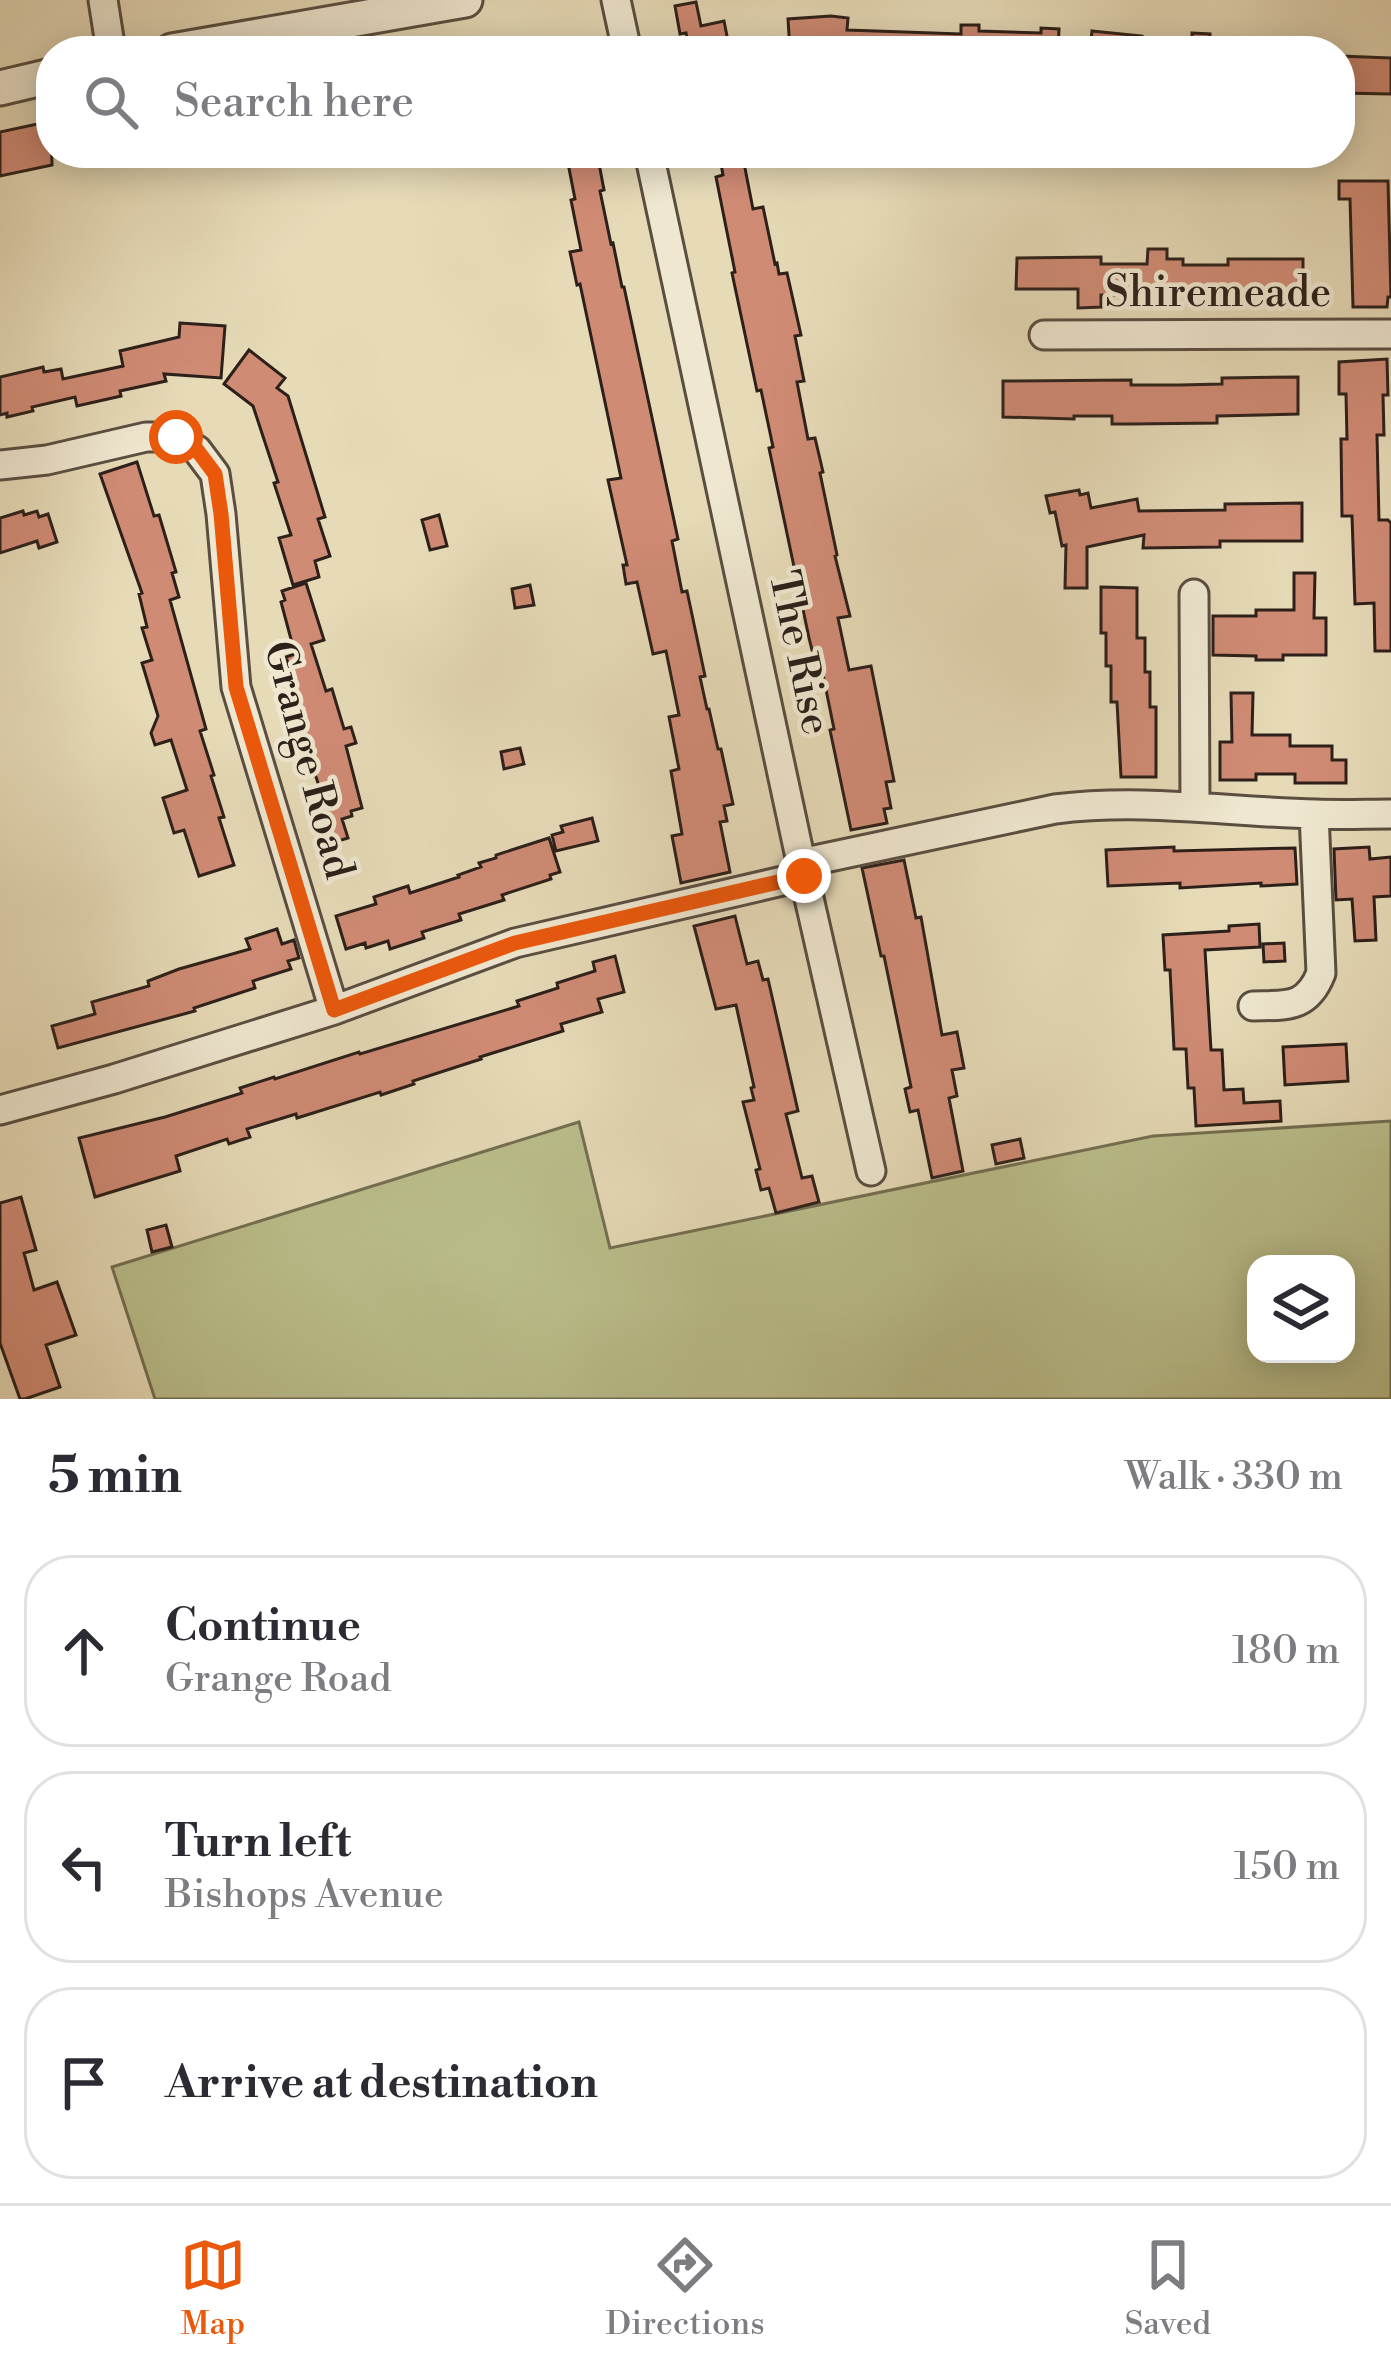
<!DOCTYPE html>
<meta charset="utf-8">
<style>
body{margin:0;font-family:"Libre Bodoni",serif;background:#f2f2f3;color:#2b2b33}
.controls{position:absolute;right:36px;bottom:36px;display:grid;overflow:hidden;border-radius:24px;box-shadow:0 6px 30px #0003}
.controls button{width:108px;height:108px;display:grid;place-items:center;padding:0;border:0;border-bottom:3px solid #e1e1e2;background:#fff;color:#2b2b33;font:60px sans-serif}
.stop{position:absolute;width:36px;height:36px;margin:-27px;border:9px solid #ea580c;border-radius:50%;background:#fff}
.stop.end{background:#ea580c;border-color:#fff;box-shadow:0 3px 12px #0008}
.list{margin:0;padding:0;list-style:none}
h2{display:flex;justify-content:space-between;align-items:center;height:156px;margin:0;padding:0 48px;font-size:51px}
h2 small{font-size:39px;font-weight:400;color:#7c7c81}
.list li{display:grid;grid-template-columns:78px 1fr auto;gap:36px;align-items:center;box-sizing:border-box;height:192px;margin:0 24px 24px;padding:0 24px;border:3px solid #e1e1e2;border-radius:48px}
.list b{display:block;font-size:45px;white-space:nowrap}
.list p{margin:0;font-size:39px;white-space:nowrap;color:#7c7c81}
.list em{font-size:39px;font-style:normal;color:#7c7c81}
.icon{flex:none;width:66px;height:66px;fill:none;stroke:currentColor;stroke-width:2;stroke-linecap:round;stroke-linejoin:round}
.map{position:relative;flex:none;width:1391px;height:1399px;overflow:hidden}
.search{position:absolute;background:#fff;box-shadow:0 6px 30px #0003;left:36px;right:36px;top:36px;height:132px;display:flex;align-items:center;gap:30px;box-sizing:border-box;padding:0 42px;border-radius:48px;color:#7c7c81;font-size:45px}
.sheet{height:804px;background:#fff}
nav{display:flex;justify-content:space-around;align-items:center;box-sizing:border-box;height:168px;border-top:3px solid #e1e1e2;background:#fff;font-size:33px;color:#7c7c81}
nav a{display:grid;justify-items:center;gap:6px}
nav .on{color:#ea580c}
.map>svg:first-child{display:block}
.green{fill:#babe8b;stroke:#736f52;stroke-width:3;fill-rule:evenodd}
.building{fill:#d08b75;stroke:#2c201a;stroke-width:3}
.lines{fill:none;stroke-linecap:round;stroke-linejoin:round}
.minor-casing{stroke:#5a4e41;stroke-width:33}
.tertiary-casing{stroke:#5a4e41;stroke-width:39}
.minor{stroke:#efe7d0;stroke-width:27}
.tertiary{stroke:#efe7d0;stroke-width:33}
.route{stroke:#ea580c;stroke-width:15}
.labels{text-anchor:middle;dominant-baseline:central;stroke-width:9;stroke-linejoin:round;paint-order:stroke}
.street-label{font-size:42px;fill:#2c201a;stroke:#efe7d0}
</style>
<div class="map">
<svg width="1391" height="1399" viewBox="0 0 1391 1399">
<rect width="100%" height="100%" fill="#e6dab7"/>
<filter id="stains"><feTurbulence type="fractalNoise" baseFrequency=".00167" numOctaves="4"/><feColorMatrix values="0 0 0 0 .2 0 0 0 0 .09 0 0 0 0 .02 0 0 0 .5 -.17"/></filter>
<radialGradient id="worn" r=".72"><stop offset=".6" stop-color="#630" stop-opacity="0"/><stop offset="1" stop-color="#630" stop-opacity=".3"/></radialGradient>
<path class="green" d="M1391,1121v278h-1236l-43,-132 467,-145 31,126 543,-112zM1346,1264v90h-90v-90z"/>
<path class="building" d="M696,2l5,24 23,-5 6,30h-40l-4,-18 -6,1 -5,-28z
M831,16l17,2 -1,12 114,4v-9h18v6l62,2v-5l18,1 -1,22h-268l-2,-32z
M1092,31l50,5v15h-52z
M1192,33l18,1 -1,17h-17z
M1340,56l51,2v36l-51,-1z
M51,121l1,44 -52,11v-44z
M566,153h31l7,37 -4,1 11,53 2,-1 9,44h2l54,252 -6,2 10,51 5,-1 18,85 -5,1 7,32h2l9,40h3l12,55 -9,2 3,15 -7,1 10,50 -49,11 -9,-47 10,-2 -11,-63 8,-2 -10,-52 10,-2 -13,-64 -13,3 -16,-72 -11,2 -3,-19h4l-19,-85 13,-2 -41,-194 -3,1 -7,-33 11,-2 -10,-50 4,-1z
M719,153h23l11,56 10,-2 12,57 2,-1 2,11 8,-1 14,62 -6,1 9,45 -7,1 11,57 7,-1 8,34 -3,1 17,82 -2,1 15,60 -12,2 11,52 22,-4 23,115 -8,1 5,26 -7,1 3,14 -36,7 -21,-100 4,-1 -13,-64 -5,1 -7,-28 -40,-190 4,-1 -12,-57 -4,1 -25,-118 3,-1 -19,-95 7,-2z
M1339,181h49l3,116h-3l-1,10h-34l-3,-108h-11z
M1148,249h19v10h16v6h45v-6h75v32h-80v3h-35v-5h-46v6h-41v12l-23,1v-19h-62l1,-31 84,-1v7h46z
M180,323l45,3 -4,52 -57,-4 2,7 -46,10 1,5 -44,10 -2,-9 -43,10 1,4 -26,6v-4l-7,2v-38l43,-10 1,5 17,-3 2,10 60,-13 -3,-15 59,-14z
M249,350l36,28 -8,10 11,8 37,121 -7,2 12,37 -15,5 4,16 -26,8 -14,-47 12,-3 -17,-52 4,-1 -25,-76 -29,-22z
M1387,359l1,36h-5l1,40h-7l2,85h9l3,3v128h-16l-1,-48 -19,1 -3,-88h-10l-1,-77h6l-1,-45h-7v-32z
M1298,377v37l-81,2v7l-86,1h-19v-8h-38v3l-71,-2v-36l128,-1v5h49l42,-1v-6z
M137,462l17,54 5,-1 17,57 -4,1 7,24 -9,3 36,129 -6,2 14,44 -3,1 13,41 -5,1 15,47 -35,11 -15,-46 -10,3 -11,-35 24,-8 -16,-50 -16,5 -4,-12 7,-17 -16,-53 10,-3 -10,-32 5,-1 -8,-33 3,-1 -42,-119z
M1079,490l1,5 8,-2 3,15 46,-9 2,12 86,-1v-6l77,-1v38h-82v6l-77,1 1,-13 -57,12v41h-22l1,-43 -4,1 -7,-34 -5,1 -4,-17z
M23,511l1,4 13,-4 2,6 9,-3 9,28 -18,6 -2,-7 -37,12v-35z
M439,515l8,31 -17,4 -8,-30z
M1294,573h21l-1,45h12v37h-43v5h-27v-4l-43,-1v-39h43v-6h38z
M306,583l18,57 -13,4 15,47 6,-2 12,40 7,-2 5,16 -10,3 16,62 -11,3 1,5 -10,3 6,19 -20,6 -15,-57 6,-1 -28,-84 8,-2 -13,-43 9,-3 -14,-52 4,-2 -3,-9z
M530,585l4,20 -19,3 -3,-19z
M1101,587l36,1v50h8v34h5v35h6v70h-35l-4,-75h-6v-36h-5v-33h-5z
M1231,693h22l-1,42h38v11h42v14h14v23h-51v-9h-39v6h-36v-38h12z
M520,748l4,16 -20,5 -3,-17z
M592,818l6,23 -42,10 -4,-16 11,-3 -2,-6z
M549,838l11,34 -10,3 1,4 -49,16 2,5 -45,14 2,6 -39,12 2,6 -34,11 -2,-8 -22,7 -1,-5 -19,6 -10,-33 40,-12 -2,-7 34,-11 2,7 49,-16 -1,-2 23,-8 -2,-4 17,-5v-3z
M1174,847v4l121,-3 2,36 -36,2v-3l-81,5v-5l-72,3 -2,-36z
M1369,847l1,12 21,-2v39l-17,1 2,43 -21,1 -3,-42 -16,1 -2,-51z
M904,860l12,58 5,-1 21,118 15,-3 7,36 -12,2 5,26 -8,2 14,73 -31,7 -14,-68 -8,2 -5,-23 6,-2 -27,-131h-3l-19,-88z
M735,916l12,48 11,-3 5,19 5,-1 30,132 -12,3 16,64 10,-2 7,26 -43,11 -7,-25 -8,2 -5,-20 4,-1 -17,-67 11,-2 -3,-12 3,-1 -18,-82 -20,4 -22,-83z
M1259,924l1,23 -55,3 6,100h11l2,40 19,-1 1,14 36,-2 1,20 -85,5 -2,-38h-6l-2,-39h-12l-4,-79h-5l-2,-35 66,-4v-5z
M277,929l5,15 12,-4 5,18 -11,3 3,8 -38,12 2,7 -61,20 1,3 -137,37 -6,-22 43,-12 -3,-12 57,-16 -1,-5 31,-12 71,-20 -4,-10z
M1284,943l1,18 -21,1 -1,-18z
M615,956l9,36 -26,7 4,13 -41,12 2,7 -83,26 1,2 -68,22 1,3 -33,11 -1,-3 -83,26 -1,-4 -49,15 3,8 -21,7 -2,-5 -51,17 4,15 -85,26 -16,-59 86,-21 77,-24 -2,-5 34,-11 1,2 84,-27 1,2 159,-48 -2,-5 41,-13 -1,-5 38,-12 -2,-9z
M1346,1044l2,37 -63,4 -2,-38z
M1020,1139l4,19 -28,6 -4,-19z
M21,1197l15,53 -12,3 10,37 23,-8 19,53 -30,10 14,42 -35,12h-5l-20,-56v-140z
M166,1225l6,22 -20,5 -5,-22z"/>
<g class="lines">
<defs>
<path id="minor" d="M103,0l8,51
M616,0l11,51
M649,153l155,723 67,295
M1044,335l347,-1
M0,465l47,-5 99,-23h30l21,13 18,24 6,40 15,173 98,323
M1194,594l1,211
M801,863l254,-54c90,-11 172,3 261,5 25,1 50,0 75,0
M1253,1006c33,-1 54,3 68,-33l-7,-159
M0,1110l114,-31 220,-69 181,-67 289,-67"/>
<path id="tertiary" d="M172,51l293,-51
M0,88l51,-12"/>
</defs>
<use href="#minor" class="minor-casing"/>
<use href="#tertiary" class="tertiary-casing"/>
<use href="#minor" class="minor"/>
<use href="#tertiary" class="tertiary"/>
</g>
<g class="lines">
<path class="route" d="M176,437l21,13 18,24 6,40 15,173 98,323 181,-67 289,-67"/>
</g>
<g class="labels">
<g class="street-label">
<text x="1218" y="293">Shiremeade</text>
<text transform="translate(799 653) rotate(78)">The Rise</text>
<text transform="translate(308 760) rotate(75)">Grange Road</text>
</g>
</g>
<rect width="100%" height="100%" filter="url(#stains)"/>
<rect width="100%" height="100%" fill="url(#worn)"/>
</svg>
<div class="controls">
<button><svg class="icon" aria-label="layers" viewBox="0 0 24 24"><path d="M12 4l9 5-9 5-9-5zM3 14l9 5 9-5"/></svg></button>
</div>
<div class="stop" style="left:176px;top:437px"></div>
<div class="stop end" style="left:804px;top:876px"></div>
<div class="search"><svg class="icon" aria-label="search" viewBox="0 0 24 24"><circle cx="10" cy="10" r="6"/><path d="M15 15l6 6"/></svg>Search here</div>
</div>
<section class="sheet">
<h2>5 min<small>Walk · 330 m</small></h2>
<ul class="list">
<li><svg class="icon" aria-label="ahead" viewBox="0 0 24 24"><path d="M12 20V5M6 11l6-6 6 6"/></svg><div><b>Continue</b><p>Grange Road</p></div><em>180 m</em></li>
<li><svg class="icon" aria-label="left" viewBox="0 0 24 24"><path d="M17 20v-9H6M10 6l-5 5 5 5"/></svg><div><b>Turn left</b><p>Bishops Avenue</p></div><em>150 m</em></li>
<li><svg class="icon" aria-label="arrive" viewBox="0 0 24 24"><path d="M6 21V4h12l-3 4 3 4H6"/></svg><div><b>Arrive at destination</b></div></li>
</ul>
</section>
<nav>
<a class="on"><svg class="icon" aria-label="map" viewBox="0 0 24 24"><path d="M3 6l6-2 6 2 6-2v14l-6 2-6-2-6 2zM9 4v14M15 6v14"/></svg>Map</a>
<a><svg class="icon" aria-label="directions" viewBox="0 0 24 24"><path d="M12 3l9 9-9 9-9-9zM9 14v-3h6M13 9l2 2-2 2"/></svg>Directions</a>
<a><svg class="icon" aria-label="saved" viewBox="0 0 24 24"><path d="M7 4h10v16l-5-4-5 4z"/></svg>Saved</a>
</nav>
